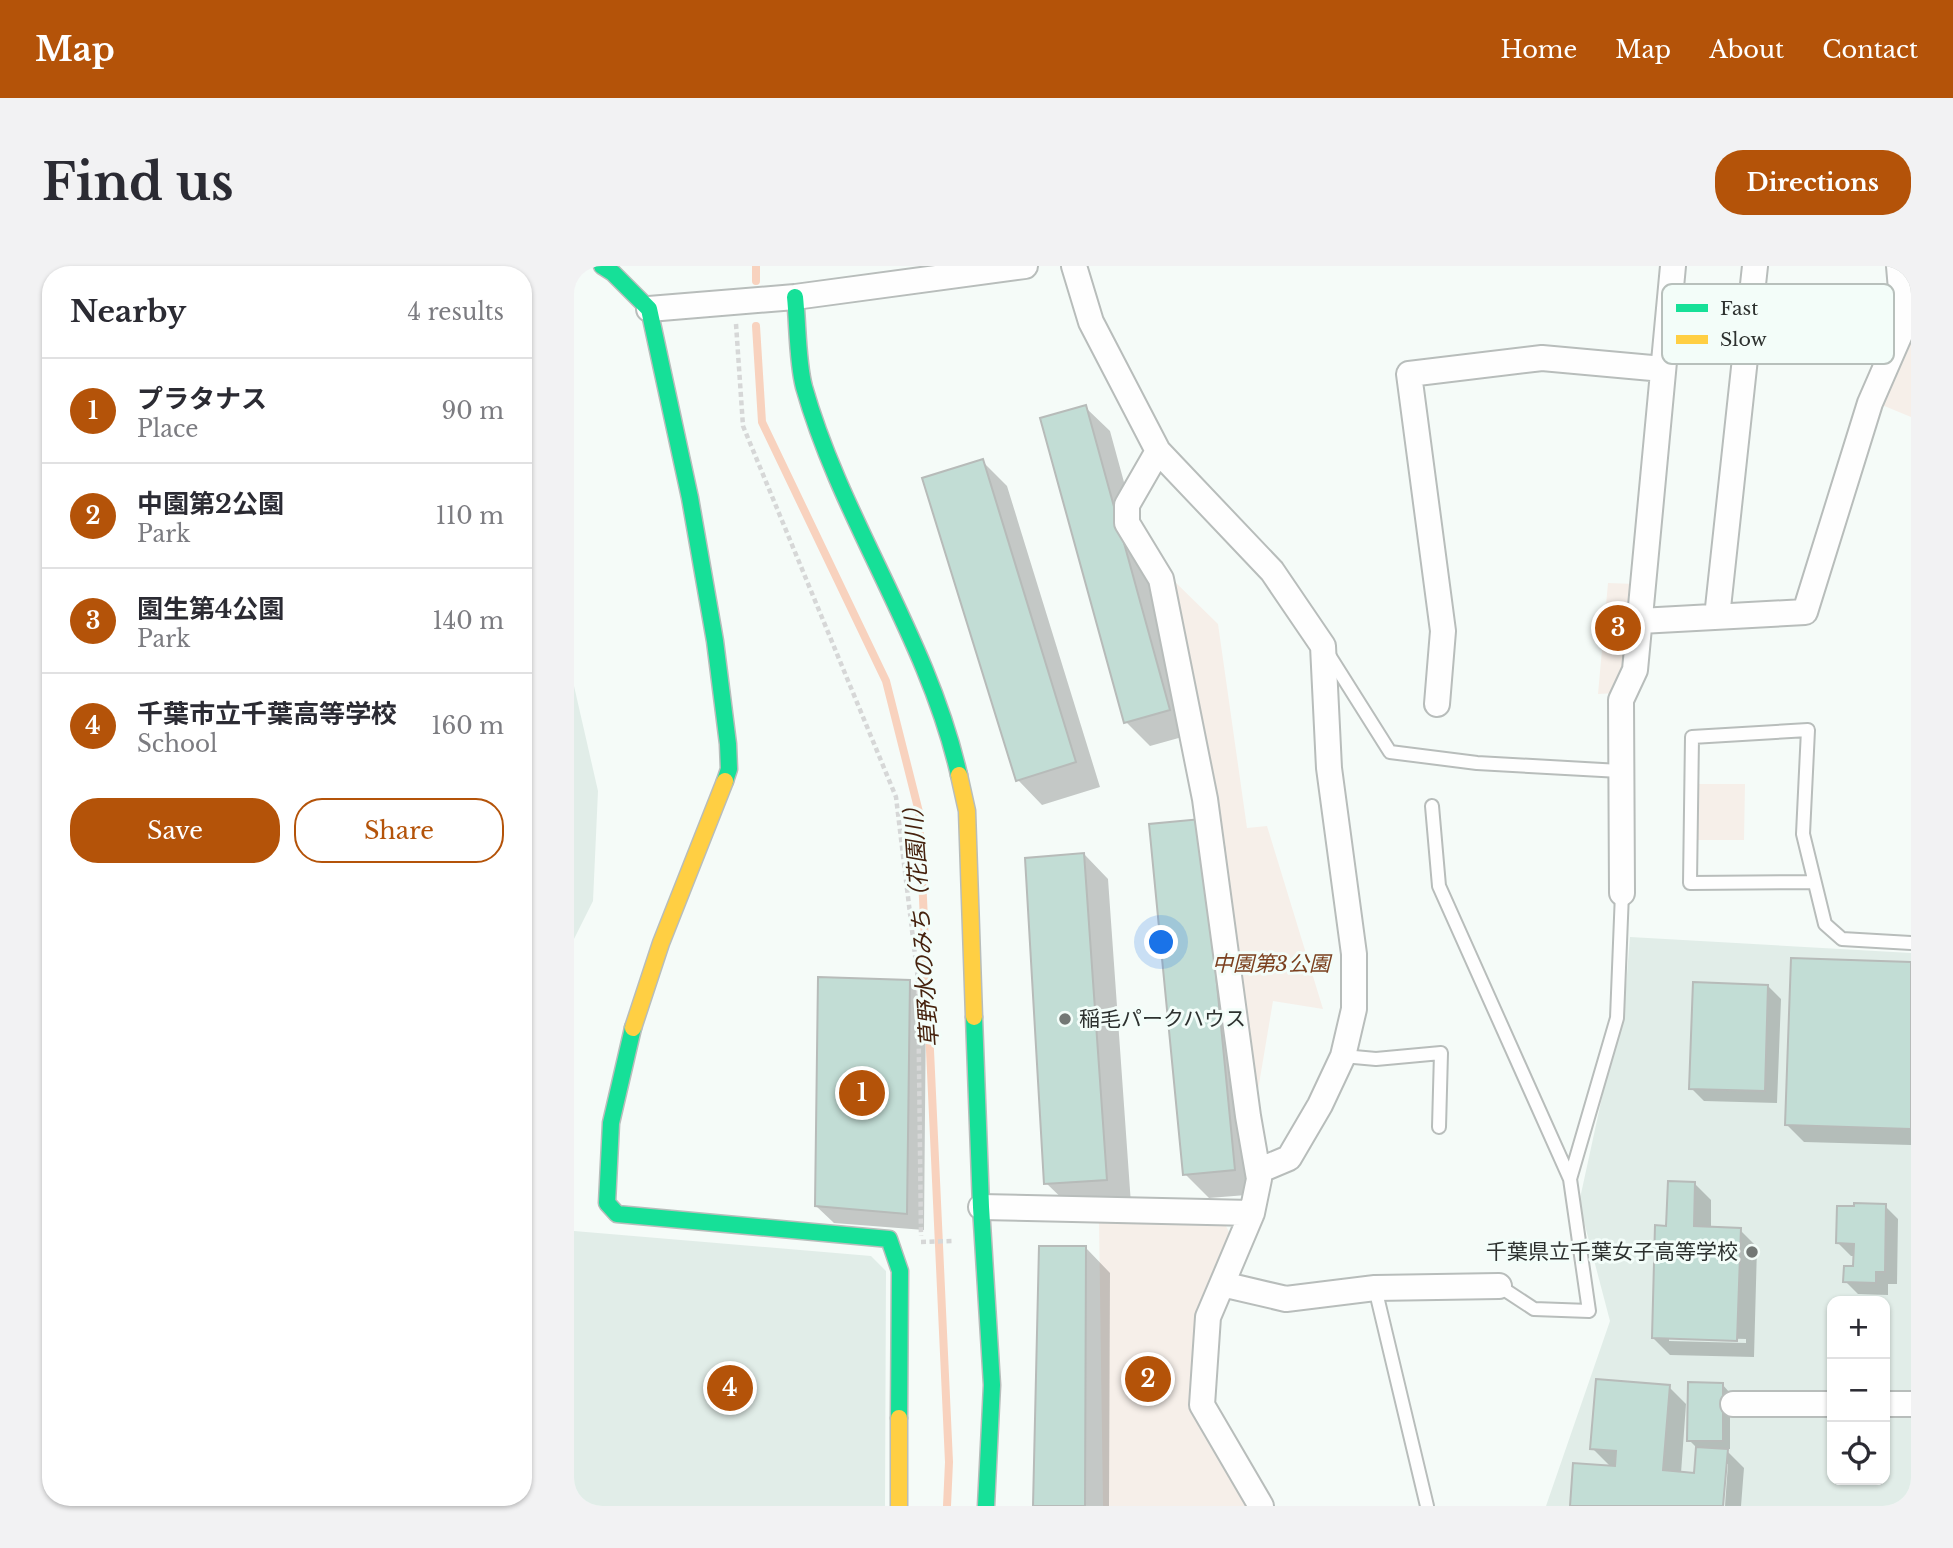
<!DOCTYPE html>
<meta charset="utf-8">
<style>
body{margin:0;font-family:"Libre Baskerville","Noto Sans JP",serif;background:#f2f2f3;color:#2b2b33}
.controls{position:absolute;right:21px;bottom:21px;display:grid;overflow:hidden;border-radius:14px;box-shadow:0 2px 5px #0004}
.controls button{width:63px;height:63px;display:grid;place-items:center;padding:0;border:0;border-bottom:2px solid #e1e1e2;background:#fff;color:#2b2b33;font:35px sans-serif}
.you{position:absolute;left:588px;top:677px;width:24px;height:24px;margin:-18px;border:5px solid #fff;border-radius:50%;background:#1a73e8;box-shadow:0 0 0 10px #1a73e833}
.badge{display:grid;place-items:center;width:46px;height:46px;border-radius:50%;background:#b45309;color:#fff;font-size:23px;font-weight:700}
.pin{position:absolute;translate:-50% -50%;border:4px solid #fff;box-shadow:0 2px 7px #0006}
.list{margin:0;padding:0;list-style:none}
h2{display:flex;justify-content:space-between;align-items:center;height:91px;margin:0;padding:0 28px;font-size:30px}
h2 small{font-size:23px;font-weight:400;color:#7c7c81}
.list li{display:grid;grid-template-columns:46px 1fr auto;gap:21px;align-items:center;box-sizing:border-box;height:105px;padding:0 28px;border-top:2px solid #e1e1e2}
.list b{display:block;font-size:26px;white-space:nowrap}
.list p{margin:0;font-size:23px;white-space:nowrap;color:#7c7c81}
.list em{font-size:23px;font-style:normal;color:#7c7c81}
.actions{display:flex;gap:14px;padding:21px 28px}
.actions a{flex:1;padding:16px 0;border:2px solid #b45309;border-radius:28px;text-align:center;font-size:24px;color:#b45309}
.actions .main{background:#b45309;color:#fff}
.icon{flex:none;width:38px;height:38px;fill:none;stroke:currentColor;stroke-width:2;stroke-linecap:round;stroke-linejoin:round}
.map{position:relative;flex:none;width:1337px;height:1240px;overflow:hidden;border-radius:28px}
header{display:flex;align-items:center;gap:42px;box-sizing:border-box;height:98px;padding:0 35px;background:#b45309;color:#fff}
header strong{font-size:33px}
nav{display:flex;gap:38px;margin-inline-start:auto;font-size:24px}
.intro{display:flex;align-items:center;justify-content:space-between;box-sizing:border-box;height:168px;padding:0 42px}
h1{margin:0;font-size:49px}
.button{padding:18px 32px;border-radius:28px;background:#b45309;color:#fff;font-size:24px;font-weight:700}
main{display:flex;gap:42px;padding:0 42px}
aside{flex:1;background:#fff;border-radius:28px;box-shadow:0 2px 5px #0004}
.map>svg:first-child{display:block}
.built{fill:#e1ede8;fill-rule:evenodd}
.green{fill:#f6efe9}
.shadow{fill:#0003;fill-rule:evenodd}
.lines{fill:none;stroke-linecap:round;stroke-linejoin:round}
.stream{stroke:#f8d2be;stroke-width:8}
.building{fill:#c2ddd5;stroke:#b7bbb9;stroke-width:2}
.lane-casing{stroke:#b8bdbb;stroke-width:16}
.street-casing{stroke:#b8bdbb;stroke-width:28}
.fast-casing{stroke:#b8bdbb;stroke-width:19}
.slow-casing{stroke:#b8bdbb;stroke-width:19}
.path{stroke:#d6d7d7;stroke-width:4.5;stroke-dasharray:5 3.5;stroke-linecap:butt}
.lane{stroke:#fefefe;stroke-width:12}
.street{stroke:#fefefe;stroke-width:24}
.fast{stroke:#16e098;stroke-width:16}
.slow{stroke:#ffcf43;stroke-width:16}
.poi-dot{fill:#737875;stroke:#f3fdf9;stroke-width:2.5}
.labels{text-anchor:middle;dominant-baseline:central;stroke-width:6;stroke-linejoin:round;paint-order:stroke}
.park-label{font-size:21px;font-style:italic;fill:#7b401f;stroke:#f3fdf9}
.poi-label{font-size:21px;fill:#2d312f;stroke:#f3fdf9;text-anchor:start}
.water-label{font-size:23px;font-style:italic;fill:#46220e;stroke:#f3fdf9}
.key{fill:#f3fdf9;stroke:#b8c0bc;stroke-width:2}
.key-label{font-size:19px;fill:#2d312f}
</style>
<header>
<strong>Map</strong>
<nav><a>Home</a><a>Map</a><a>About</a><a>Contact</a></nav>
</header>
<div class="intro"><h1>Find us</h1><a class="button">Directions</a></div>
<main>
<aside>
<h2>Nearby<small>4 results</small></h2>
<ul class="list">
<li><span class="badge">1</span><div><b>プラタナス</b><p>Place</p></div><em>90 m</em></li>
<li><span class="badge">2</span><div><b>中園第2公園</b><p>Park</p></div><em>110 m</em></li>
<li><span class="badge">3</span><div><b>園生第4公園</b><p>Park</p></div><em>140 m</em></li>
<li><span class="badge">4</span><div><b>千葉市立千葉高等学校</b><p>School</p></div><em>160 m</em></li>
</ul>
<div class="actions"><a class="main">Save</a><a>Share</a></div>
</aside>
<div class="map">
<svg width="1337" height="1240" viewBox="0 0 1337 1240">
<rect width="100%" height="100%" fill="#f5fbf8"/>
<path class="built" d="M0,420l24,105 -5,110 -19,38z
M1056,671l281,16v553h-365l64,-185 -31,-118 47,-216zM1258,1035h53v179h-53z
M0,965l297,25 15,15 -1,235h-311z"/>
<path class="green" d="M1336,73h1v78l-29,-12z
M597,312l47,46 29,204 20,-2 56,183 -50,-8 -17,101z
M1034,317l28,1 -8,88 -11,21 -19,1z
M1123,518h48l-1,56h-47z
M525,955l125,1 7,14 -36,108 53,162h-145z"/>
<path class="shadow" d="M511,141l25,24 83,303 -43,12 -24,-24z
M408,195l25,25 93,301 -58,18 -24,-25z
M627,555l24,24 34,349 -50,4 -24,-24z
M510,588l24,25 23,325 -60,3 -25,-24z
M1337,698v181l-107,-3 -17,-17z
M335,716l17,17 -2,231 -90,-7 -18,-17z
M1194,720l13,13 -4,104 -73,-2 -13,-13z
M1120,917l17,17v29l29,1 17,17 -3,110 -84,-2 -17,-17 15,-111zM1095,1071l77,2v4l-77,-2z
M1311,940l13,13 -1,65h-9v11l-30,-1 -13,-13 10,-13v-12h-4l-13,-13z
M512,982l24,25 -1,233h-74z
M1148,1118l8,9v56h-5l19,19 -3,38h-16l3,-42h-3l-4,42h-149l39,-39 -19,-19 77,-61 17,17 -5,69 15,2 2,-26 -9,-9z"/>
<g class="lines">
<path class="stream" d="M182,15v-15
M182,60l6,96 124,259 33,131 30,650 -2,44"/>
</g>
<path class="building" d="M512,139l84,305 -46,13 -84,-305z
M409,193l93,303 -60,19 -94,-303z
M627,553l34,351 -52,5 -34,-351z
M510,587l23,327 -63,4 -19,-326z
M1217,692l120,4v167l-126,-4z
M244,711l92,3 -3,234 -92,-8z
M1119,716l75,3 -3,106 -76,-2z
M1094,915l27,1 -1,44 47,2 -4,113 -85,-3 3,-113 11,1z
M1280,937l32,1 -1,68h-9v11l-33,-1 1,-16h9l1,-22 -18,-1 1,-37h17z
M465,980h47l-1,260h-52z
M1022,1113l74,6 -7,85 31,3 2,-26 32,2 -5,57h-153l3,-43 42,3 1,-15 -26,-2z
M1114,1116l35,1v58h-36z"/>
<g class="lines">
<defs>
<path id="lane" d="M753,386l63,100 87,11 143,8
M858,540l7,80 131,293 19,132 -55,-2 -35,-23
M1240,616l-124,1 2,-146 116,-7 -5,104 22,90 17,15 69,4
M769,790l33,3 65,-6 -2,74
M996,913l47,-161 5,-125
M801,1022l52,218"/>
<path id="street" d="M500,0l17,56 67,129 -31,54v18l34,56 44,220 43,317 11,63 -7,34 -30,71 64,15 89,-11 124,-2
M75,43l146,-12 230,-31
M584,185l114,120 51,75 6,122 25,186v55l-11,47 -23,49 -31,53 -31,13
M1143,351l38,-351
M1066,355l165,-9 65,-209 34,-78 -5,-59
M863,438l6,-73 -34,-257 133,-16 121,11
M1048,627l-1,-193 14,-30 38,-404
M407,941l271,6
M648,1018l-14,33 -6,88 59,101
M1159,1138h99
M1311,1138h26"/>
<path id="fast" d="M28,0l11,7 36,36 41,189 25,143 13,103 1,25 -4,12
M221,31c3,28 2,63 9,90 38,134 124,251 155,388
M400,751l7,190 11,178 -6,121
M59,762l-22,95 -4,80 10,11 272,25 11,32 -1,147"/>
<path id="slow" d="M385,509l8,36 7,206
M59,762l28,-85 64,-162
M325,1240v-88"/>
</defs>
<use href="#lane" class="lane-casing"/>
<use href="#street" class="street-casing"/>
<use href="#fast" class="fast-casing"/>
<use href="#slow" class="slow-casing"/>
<path class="path" d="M162,58l7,102 153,371 22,183 3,256
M347,976l34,-1"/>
<use href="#lane" class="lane"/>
<use href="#street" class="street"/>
<use href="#fast" class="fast"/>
<use href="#slow" class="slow"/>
</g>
<g class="poi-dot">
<circle cx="491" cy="753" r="7"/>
<circle cx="1178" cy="986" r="7"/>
</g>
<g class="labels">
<g class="park-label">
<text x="697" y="698">中園第3公園</text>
</g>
<g class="poi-label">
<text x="505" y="753">稲毛パークハウス</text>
<text x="1164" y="986" text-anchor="end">千葉県立千葉女子高等学校</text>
</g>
<g class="water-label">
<text transform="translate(347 655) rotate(-94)">草野水のみち（花園川）</text>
</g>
</g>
<rect x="1088" y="18" width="232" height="80" rx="10" class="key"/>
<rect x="1102" y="38" width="32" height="8" fill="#16e098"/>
<rect x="1102" y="69" width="32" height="9" fill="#ffcf43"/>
<g class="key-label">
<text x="1146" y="49">Fast</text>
<text x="1146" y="80">Slow</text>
</g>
</svg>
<div class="controls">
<button>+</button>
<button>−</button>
<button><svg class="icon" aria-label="locate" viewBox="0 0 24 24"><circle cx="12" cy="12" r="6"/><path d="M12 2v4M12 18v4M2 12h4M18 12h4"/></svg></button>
</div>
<div class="you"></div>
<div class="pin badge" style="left:288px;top:827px">1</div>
<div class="pin badge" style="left:574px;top:1113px">2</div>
<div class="pin badge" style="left:1044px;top:362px">3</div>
<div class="pin badge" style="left:156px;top:1122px">4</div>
</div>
</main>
